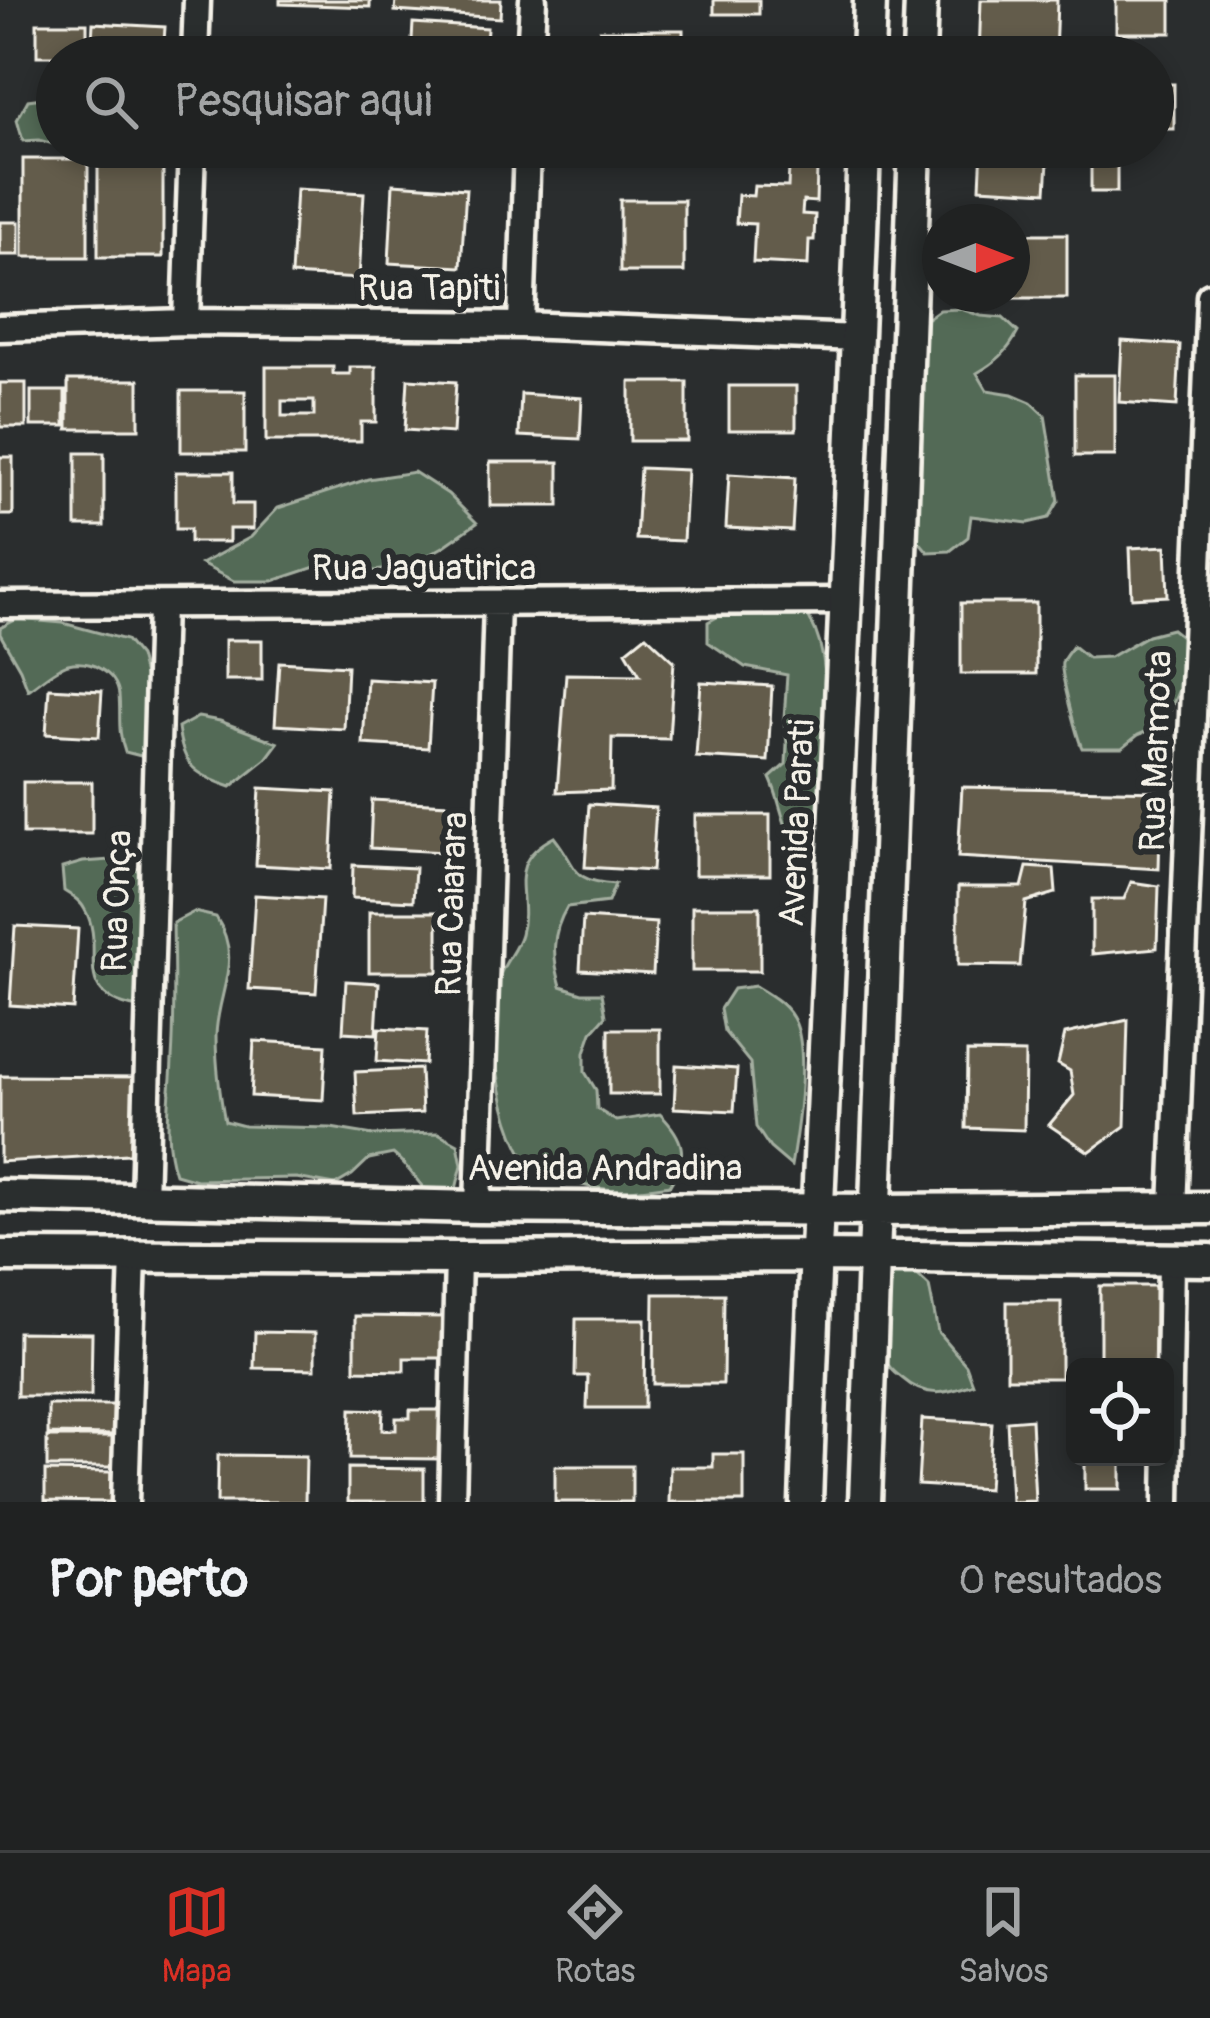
<!DOCTYPE html>
<html lang="pt">
<meta charset="utf-8">
<style>
body{margin:0;font-family:Pangolin,sans-serif;background:#282a2a;color:#f1f3f6}
.controls{position:absolute;right:36px;bottom:36px;display:grid;overflow:hidden;border-radius:18px;box-shadow:0 6px 18px #0003}
.controls button{width:108px;height:108px;display:grid;place-items:center;padding:0;border:0;border-bottom:3px solid #3d3f40;background:#202222;color:#f1f3f6;font:60px sans-serif}
.compass{position:absolute;left:922px;top:204px;width:108px;height:108px;border-radius:50%;background:#202222;box-shadow:0 6px 18px #0003;rotate:90deg}
.list{margin:0;padding:0;list-style:none}
h2{display:flex;justify-content:space-between;align-items:center;height:156px;margin:0;padding:0 48px;font-size:51px}
h2 small{font-size:39px;font-weight:400;color:#a2a4a5}
.icon{flex:none;width:66px;height:66px;fill:none;stroke:currentColor;stroke-width:2;stroke-linecap:round;stroke-linejoin:round}
.map{position:relative;flex:none;width:1210px;height:1502px;overflow:hidden}
.search{position:absolute;background:#202222;box-shadow:0 6px 18px #0003;left:36px;right:36px;top:36px;height:132px;display:flex;align-items:center;gap:30px;box-sizing:border-box;padding:0 42px;border-radius:66px;color:#a2a4a5;font-size:45px}
.sheet{height:348px;background:#202222}
nav{display:flex;justify-content:space-around;align-items:center;box-sizing:border-box;height:168px;border-top:3px solid #3d3f40;background:#202222;font-size:33px;color:#a2a4a5}
nav a{display:grid;justify-items:center;gap:6px}
nav .on{color:#d93025}
.map>svg:first-child{display:block}
.green{fill:#536a57;stroke:#a4aea0;stroke-width:3}
.building{fill:#645c4c;stroke:#f4f1e8;stroke-width:3;fill-rule:evenodd}
.lines{fill:none;stroke-linecap:round;stroke-linejoin:round}
.minor-casing{stroke:#f4f1e8;stroke-width:33}
.tertiary-casing{stroke:#f4f1e8;stroke-width:39}
.minor{stroke:#2a2d2e;stroke-width:24}
.tertiary{stroke:#2a2d2e;stroke-width:30}
.labels{text-anchor:middle;dominant-baseline:central;stroke-width:12;stroke-linejoin:round;paint-order:stroke}
.street-label{font-size:36px;fill:#f4f1e8;stroke:#2a2d2e}
</style>
<div class="map">
<svg width="1210" height="1502" viewBox="0 0 1210 1502">
<rect width="100%" height="100%" fill="#2a2d2e"/>
<filter id="ink" filterUnits="userSpaceOnUse"><feTurbulence type="fractalNoise" baseFrequency=".00833" numOctaves="2"/><feDisplacementMap in="SourceGraphic" scale="24" xChannelSelector="R" yChannelSelector="G"/><feConvolveMatrix kernelMatrix="1 2 1 2 8 2 1 2 1" color-interpolation-filters="sRGB"/></filter>
<g filter="url(#ink)">
<path class="green" d="M50,97l7,1v47l-18,-5 -16,1 -6,-21 11,-20z
M961,309l20,7 22,2 15,14c-11,21 -22,30 -41,41l10,17 25,4 19,8 14,13 14,86 -10,17 -21,5 -57,-7 -3,21 -18,14 -22,1 -15,-18 6,-210 20,-14z
M414,472l34,22 29,29 -34,24 -36,20 -41,5 -42,-8 -51,17h-39l-33,-17 50,-27 27,-29 90,-29z
M726,612h64l19,5c27,49 13,104 12,158 0,15 4,32 6,47l-16,13 -19,5c-11,-20 -12,-41 -22,-62l16,-14 1,-21 -3,-24 3,-44 -42,-8 -37,-25v-20z
M17,619l46,4 63,17 13,16 11,42 -5,59 -20,-5c-8,-22 -4,-35 -6,-57 -3,-23 -29,-36 -51,-31 -13,4 -28,18 -40,26l-8,-21 -20,-35v-6z
M1172,629l14,11 3,19 -8,26 -12,28 -12,14 -19,8 -16,13h-40c-5,-11 -22,-75 -20,-85 2,-6 7,-11 11,-17l15,12 22,-1 38,-22z
M198,717l22,4 58,22 -12,16 -35,28c-36,-12 -48,-21 -53,-59z
M554,837c25,31 15,44 61,47l-7,18 -41,5c-16,27 -15,50 -6,79l21,7h20l4,23 -14,16 -7,20v20l11,18 1,19 19,12 44,-7c24,24 29,41 10,71 -21,3 -43,7 -65,4 -12,-1 -24,-5 -36,-6 -3,0 -16,0 -19,-1 -50,-21 -66,-162 -50,-207 5,-14 17,-26 21,-41 11,-40 -19,-70 33,-97z
M125,859l14,13 -1,136c-71,-12 -30,-59 -53,-98 -4,-9 -13,-14 -21,-19l-2,-23 21,-6z
M194,912l22,5c28,43 1,75 0,119 0,25 4,61 9,85l19,5 87,2 42,7 65,-2 20,11 4,21 -7,28 -19,8c-17,-15 -25,-33 -43,-47l-24,5 -17,16 -17,10 -39,-7 -100,2 -21,-6c-13,-38 -4,-76 -3,-115 3,-45 2,-90 1,-136z
M755,986c17,10 34,20 41,38 13,33 1,107 -5,142l-21,-18 -14,-21 -6,-64 -26,-32 -4,-22 13,-20z
M891,1271h22l16,15 9,46 28,33 7,19c-28,10 -47,15 -71,-6 -7,-5 -15,-13 -19,-21 -8,-18 -5,-47 -6,-67z"/>
<path class="building" d="M280,0h90v7l-90,-3z
M396,0h105l-1,18 -105,-7z
M714,0h45v14h-45z
M981,0h76l-2,57h-76z
M1116,0h55v33h-55z
M37,23h50v20h-16v13h-34z
M93,23l72,4 -2,30h-72z
M413,23l74,5 -2,29h-74z
M600,30h83v27h-83z
M1153,84h21v45h-21z
M982,147h67l-3,45 -66,-4z
M1091,147h26v45h-26z
M23,159h65v98h-65z
M98,160h65v97h-65z
M789,167l28,1 -1,34 -13,-1 -1,13 13,1 -1,25h-5l-1,25 -55,-3 2,-38 -19,-1 2,-28 15,1 1,-10 34,1z
M393,184l73,5 -5,78 -72,-4z
M296,189l68,4 -5,86 -68,-4z
M620,200h64v72h-64z
M0,222h19v33h-19z
M1012,234h55v64h-85v-4h30z
M1122,341l58,4 -3,61 -58,-4z
M266,367h67v7h17v-7h26v55h-15v19h-95zM282,401h32v15h-32z
M1075,375h40v81h-40z
M408,379l48,3 -3,51 -48,-3z
M68,380h71v49h-71z
M630,382h57v59h-57z
M0,383h26v44h-26z
M729,386h67v44h-67z
M31,391h34v35h-34z
M181,391h64v61h-64z
M521,394l61,4 -2,41 -61,-3z
M76,453h28v73h-28z
M0,457h13v58h-13z
M490,462h69v44h-69z
M640,468l47,2 -4,71 -47,-2z
M176,472h57v32h20v25h-24v13h-39v-13h-14z
M729,474l66,4 -3,53 -66,-3z
M1166,546l2,50 -36,2 -2,-50z
M961,603h75v71h-75z
M646,635l28,26 -5,78 -57,-1 -1,52 -54,2 9,-118 74,1 -14,-24z
M225,640h37v40h-37z
M279,662l68,4 -3,63 -69,-4z
M367,679l65,4 -4,65 -65,-4z
M701,682l71,4 -4,75 -72,-4z
M49,688l53,3 -3,46 -53,-3z
M23,782h69v52h-69z
M962,787l199,4 -2,78 -201,-12z
M260,788l75,4 -4,77 -75,-4z
M372,800l76,4 -3,48 -75,-4z
M589,804l67,4 -4,63 -67,-4z
M695,815h75v60h-75z
M353,865l62,3 -2,33 -61,-3z
M1027,867l27,2 2,24 -30,9 -6,64 -62,-1v-78h64z
M1131,882l28,4 -2,62 -65,6v-55h32z
M255,895l67,4 -6,94 -67,-4z
M692,907h68v64h-68z
M369,912h69v60h-69z
M583,918l73,5 -3,51 -73,-4z
M15,926l63,3 -5,80 -63,-4z
M346,981l33,2 -3,51 -33,-2z
M1128,1020l-3,106 -36,26 -40,-27 25,-30 -4,-24 -12,-7 7,-30z
M379,1028l48,3 -2,33 -48,-3z
M609,1029h51v65h-51z
M254,1041l72,4 -3,55 -72,-4z
M967,1052l58,1 -1,77 -58,-2z
M676,1065l61,4 -3,42 -60,-3z
M420,1069l2,44 -65,3 -2,-44z
M0,1076l145,1 -1,76 -144,9z
M1100,1286h55v81h-55z
M654,1294h70l-1,90h-70z
M1007,1302h54v76h-54z
M355,1316l90,1v41h-41v13l-49,-1z
M576,1319h69l-1,89h-57l1,-32h-13z
M18,1332l74,1 -1,63h-74z
M255,1332l60,1v36l-61,-1z
M48,1405h66v30l-66,-1z
M351,1409l32,1 -1,20h14v-12h14v-8h32l-1,49 -91,-1z
M922,1419l70,4 -4,66 -70,-4z
M1031,1419l4,82 -24,1 -4,-81z
M47,1437h66v30h-66z
M713,1454h31v48h-75l1,-35h43z
M218,1455l88,1 -1,46h-88z
M1085,1457h36v32h-36z
M555,1466h77v36h-77z
M348,1468l76,1v33h-76z
M45,1471l66,1v30l-66,-1z"/>
<g class="lines">
<defs>
<path id="minor" d="M195,57l2,-57
M530,57l3,-57
M186,322l6,-175
M521,325l6,-178
M0,328l186,-6 335,3 337,13
M0,605l847,-4
M144,1200l17,-595
M478,1207l19,-603
M1173,1208l37,-912
M125,1502l8,-246
M452,1502l6,-244
M1167,1502l4,-241"/>
<path id="tertiary" d="M868,57l2,-57
M919,57l2,-57
M0,1196l478,11 396,3 336,-2
M0,1256l458,2 357,-2 395,4
M806,1502c16,-452 43,-903 58,-1355
M865,1502l50,-1355"/>
</defs>
<use href="#minor" class="minor-casing"/>
<use href="#tertiary" class="tertiary-casing"/>
<use href="#minor" class="minor"/>
<use href="#tertiary" class="tertiary"/>
</g>
</g>
<g class="labels">
<g class="street-label">
<text x="429" y="288">Rua Tapiti</text>
<text x="424" y="568">Rua Jaguatirica</text>
<text transform="translate(1156 751) rotate(-88)">Rua Marmota</text>
<text transform="translate(797 823) rotate(-87)">Avenida Parati</text>
<text transform="translate(117 901) rotate(-88)">Rua Onça</text>
<text transform="translate(452 904) rotate(-88)">Rua Caiarara</text>
<text x="605" y="1168">Avenida Andradina</text>
</g>
</g>
</svg>
<div class="controls">
<button><svg class="icon" aria-label="locate" viewBox="0 0 24 24"><circle cx="12" cy="12" r="6"/><path d="M12 2v4M12 18v4M2 12h4M18 12h4"/></svg></button>
</div>
<svg class="compass" viewBox="-18 -18 36 36"><path d="M0-13l5 13h-10z" fill="#e53935"/><path d="M0 13l5-13h-10z" fill="#a2a4a5"/></svg>
<div class="search"><svg class="icon" aria-label="search" viewBox="0 0 24 24"><circle cx="10" cy="10" r="6"/><path d="M15 15l6 6"/></svg>Pesquisar aqui</div>
</div>
<section class="sheet">
<h2>Por perto<small>0 resultados</small></h2>
<ul class="list">
</ul>
</section>
<nav>
<a class="on"><svg class="icon" aria-label="map" viewBox="0 0 24 24"><path d="M3 6l6-2 6 2 6-2v14l-6 2-6-2-6 2zM9 4v14M15 6v14"/></svg>Mapa</a>
<a><svg class="icon" aria-label="directions" viewBox="0 0 24 24"><path d="M12 3l9 9-9 9-9-9zM9 14v-3h6M13 9l2 2-2 2"/></svg>Rotas</a>
<a><svg class="icon" aria-label="saved" viewBox="0 0 24 24"><path d="M7 4h10v16l-5-4-5 4z"/></svg>Salvos</a>
</nav>
